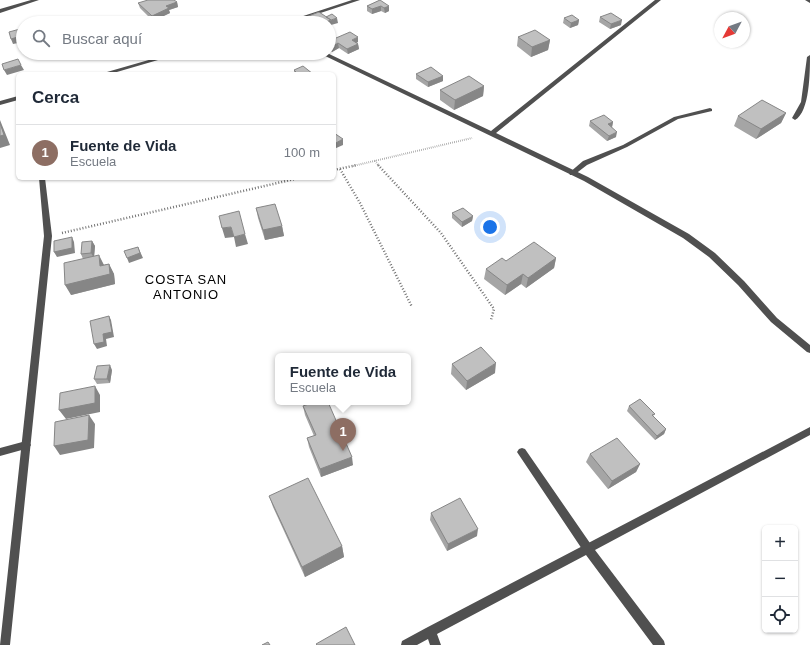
<!DOCTYPE html>
<html lang="es">
<meta charset="utf-8">
<style>
body{margin:0;font-family:Arial,sans-serif;background:#f2f2f3;color:#1f2937}
.controls{position:absolute;right:12px;bottom:12px;display:grid;overflow:hidden;border-radius:6px;box-shadow:0 1px 3px #0004}
.controls button{width:36px;height:36px;display:grid;place-items:center;padding:0;border:0;border-bottom:1px solid #e0e1e3;background:#fff;color:#1f2937;font:20px sans-serif}
.compass{position:absolute;left:714px;top:12px;width:36px;height:36px;border-radius:50%;background:#fff;box-shadow:0 1px 3px #0004;rotate:229deg}
.you{position:absolute;left:490px;top:227px;width:14px;height:14px;margin:-10px;border:3px solid #fff;border-radius:50%;background:#1a73e8;box-shadow:0 0 0 6px #1a73e833}
.badge{display:grid;place-items:center;width:26px;height:26px;border-radius:50%;background:#000;color:#fff;font-size:13px;font-weight:700}
.pin{position:absolute;translate:-50% -33px;filter:drop-shadow(0 1px 2px #0008)}
.pin::after{content:'';position:absolute;top:21px;width:14px;height:12px;background:inherit;clip-path:polygon(0 0,100% 0,50% 100%)}
.popup{position:absolute;left:275px;top:353px;width:136px;height:52px;box-sizing:border-box;display:grid;place-content:center;border-radius:6px;background:#fff;filter:drop-shadow(0 1px 3px #0005);font-size:13px;white-space:nowrap;color:#747a83}
.popup b{font-size:15px;color:#1f2937}
.popup::after{content:'';position:absolute;left:50%;top:100%;margin-left:-8px;border:8px solid transparent;border-top-color:#fff}
.list{margin:0;padding:0;list-style:none}
h2{display:flex;justify-content:space-between;align-items:center;height:52px;margin:0;padding:0 16px;font-size:17px}
h2 small{font-size:13px;font-weight:400;color:#747a83}
.list li{display:grid;grid-template-columns:26px 1fr auto;gap:12px;align-items:center;box-sizing:border-box;height:56px;padding:0 16px;border-top:1px solid #e0e1e3}
.list b{display:block;font-size:15px;white-space:nowrap}
.list p{margin:0;font-size:13px;white-space:nowrap;color:#747a83}
.list em{font-size:13px;font-style:normal;color:#747a83}
.icon{flex:none;width:22px;height:22px;fill:none;stroke:currentColor;stroke-width:2;stroke-linecap:round;stroke-linejoin:round}
.map{position:relative;flex:none;width:810px;height:645px;overflow:hidden}
.search{position:absolute;background:#fff;box-shadow:0 1px 3px #0004;left:16px;top:16px;width:320px;height:44px;display:flex;align-items:center;gap:10px;box-sizing:border-box;padding:0 14px;border-radius:22px;color:#747a83;font-size:15px}
.panel{position:absolute;background:#fff;box-shadow:0 1px 3px #0004;left:16px;top:72px;width:320px;height:108px;border-radius:6px}
.map>svg:first-child{display:block}
.lines{fill:none;stroke-linecap:round;stroke-linejoin:round}
.path-far1{stroke:#727272;stroke-width:2;stroke-dasharray:0.5 1.5;stroke-linecap:butt}
.path{stroke:#727272;stroke-width:2.5;stroke-dasharray:1 2;stroke-linecap:butt}
.service{fill:#505050;fill-rule:evenodd}
.minor{fill:#505050;fill-rule:evenodd}
.wall{fill:#a5a5a5}
.shaded-wall{fill:#868686}
.building{fill:#c0c0c0;stroke:#868686}
.labels{text-anchor:middle;dominant-baseline:central;stroke-width:3;stroke-linejoin:round;paint-order:stroke}
.quarter-label{font-size:13px;letter-spacing:1px;fill:#000;stroke:#fff}
</style>
<div class="map">
<svg width="810" height="645" viewBox="0 0 810 645">
<rect width="100%" height="100%" fill="#fff"/>
<g class="lines">
<path class="path-far1" d="M375,161l4,5
M353,166l119,-28"/>
<path class="path" d="M378,165l63,68 53,76 -3,11
M340,169l20,34 52,104
M334,170l23,-5
M62,233l237,-55"/>
<path class="service" d="M31,0h8l-39,13v-4z
M810,55c0,16 0,57 -15,65l-3,-2 9,-16 6,-45z
M710,108l2,1v2l-34,8 -51,28 -40,18 -13,10h-4l-1,-2 14,-12 40,-16 51,-28z
M26,441l3,1 2,3 -2,3 -29,8v-8z
M522,448l3,1 67,97 1,3 -1,3 -4,2 -4,-2 -65,-97 -2,-3 2,-3z"/>
<path class="minor" d="M352,0h8l-70,23h-8z
M655,0h6l-165,133 92,44 101,57 26,19 29,28 33,37 33,27v8l-3,-1 -36,-30 -33,-37 -29,-28 -26,-19 -99,-57 -265,-128h8l164,78z
M805,0h5v3z
M173,53h9l-72,21h-10z
M18,96v4l-18,5v-4z
M39,178h6l7,58 -42,409h-10l44,-409z
M810,427v8l-215,115 69,91 1,4h-12l-67,-90 -149,79 4,11h-11l-2,-6 -11,6h-16l1,-4 24,-13z"/>
</g>
<path class="wall" d="M380,0l9,11 -4,2 -4,-2 -9,3 -5,-3v-5z
M177,2l1,5 -9,3 1,3 -17,8 -13,-13 -2,-5z
M600,17l21,8 -11,4 -11,-7z
M564,18l15,2 -1,5 -8,3 -7,-5z
M518,37l32,3 -2,10 -17,7 -14,-11z
M329,41l29,1 -2,1 2,1 1,5 -11,5 -9,-6 -7,4 -3,-2z
M261,53h18l1,3 -9,4z
M294,70l19,4h-19z
M416,74l27,2v5l-15,6 -12,-8z
M484,86l-1,10 -29,14 -14,-10v-10z
M786,113l-5,10 -25,16 -22,-13 4,-10z
M590,121l23,1 -1,5 4,10 -9,4 -18,-15z
M256,208l26,18 2,10 -19,4 -7,-22z
M452,213l21,3 -1,5 -10,6 -10,-9z
M92,241l3,5 -1,10 10,9 5,-1 5,10 1,10 -44,11 12,-36 -2,-5z
M556,258l-2,10 -28,20 -5,-4 -16,11 -21,-16 2,-10 20,-8z
M452,364l43,9 -29,17 -15,-16z
M112,370l-2,13 -13,1 -3,-5z
M303,406l50,59 -32,12 -12,-30 -2,-9 7,-2 -9,-21z
M629,406l26,8 -2,2 13,13 -2,5 -9,6 -28,-29z
M590,454l50,10 -4,8 -28,17 -22,-27z
M269,496l73,50 2,11 -39,20 -32,-70z
M431,513l46,23 -30,15 -17,-31z"/>
<path class="shaded-wall" d="M177,2l1,5 -9,3 1,3 -17,8 -1,-5 14,-10z
M381,6v5l-9,3v-5z
M389,6v5l-4,2 -1,-5z
M337,18l1,5 -7,2 1,5 -3,1v-8h-6z
M579,20l-1,5 -8,3 1,-5z
M622,20l-1,5 -11,4 1,-5z
M20,29l2,6 1,7 -10,2 -2,-5z
M358,37v5l-6,3v-5z
M550,40l-2,10 -17,7 1,-10z
M338,43l1,5 -7,4v-5z
M358,44l1,5 -11,5 -1,-5z
M34,53h16l-14,5z
M275,53h4l1,3 -9,4 -1,-5z
M21,65l3,5 -17,5 -3,-5z
M443,76v5l-15,6v-5z
M484,86l-1,10 -29,14 1,-10z
M786,113l-5,10 -25,16 5,-10z
M0,120l10,25 -10,3z
M613,122l-1,5 -4,-3z
M617,132l-1,5 -9,4 2,-5z
M343,139v6l-9,4v-5z
M473,216l-1,5 -10,6v-5z
M282,226l2,10 -19,4 -2,-10z
M231,227l3,10 -9,1 -3,-10z
M245,234l3,10 -12,3 -2,-10z
M72,237l2,5 1,11 -18,4 -3,-5z
M92,241l3,5 -1,12 -3,-5z
M138,247l5,11 -14,5 -2,-5z
M99,255l5,10 5,-1 5,10 1,10 -44,11 -6,-10 35,-19z
M556,258l-2,10 -28,20 2,-10z
M523,274l-2,10 -16,11 2,-10z
M109,316l2,4 3,17 -8,2 1,7 -10,3 -3,-5 9,-10z
M496,363l-1,10 -29,17 1,-9z
M110,365l2,5 -2,13 -3,-4z
M95,386l5,9v17l-34,7 -7,-9z
M89,415l6,9 -1,24 -34,7 -6,-9z
M666,429l-2,5 -9,6 2,-4z
M352,457l1,8 -32,12 -1,-8z
M640,464l-4,8 -28,17 4,-8z
M478,529l-1,7 -30,15 1,-7z
M342,546l2,11 -39,20 -3,-10z"/>
<path class="building" d="M148,0h26l3,2 -11,4 3,2 -17,8 -14,-13z
M380,0l9,6 -5,2 -3,-2 -9,3 -5,-3z
M319,12l12,8 -8,3h-21l-4,-3z
M611,13l11,7 -11,4 -11,-7z
M332,14l5,4 -6,2 -5,-3z
M572,15l7,5 -8,3 -7,-5z
M20,29l1,7 -10,3 -2,-7z
M535,30l15,10 -18,7 -14,-10z
M350,32l8,5 -6,3 6,4 -11,5 -9,-6 -6,4 -3,-2v-4z
M267,53h8l-5,2z
M18,59l3,6 -17,5 -2,-6z
M303,66l10,8h-15l-4,-4z
M431,67l12,9 -15,6 -12,-8z
M469,76l15,10 -29,14 -15,-10z
M762,100l24,13 -25,16 -23,-13z
M604,115l9,7 -5,2 9,8 -8,4 -19,-15z
M0,123l4,12 -4,1z
M334,133l9,6 -9,5z
M275,204l7,22 -19,4 -7,-22z
M463,208l10,8 -11,6 -10,-9z
M239,211l6,23 -11,3 -3,-10 -9,1 -3,-12z
M72,237v11l-18,4v-11z
M92,241l-1,12 -10,1 1,-12z
M534,242l22,16 -28,20 -5,-4 -16,11 -21,-16 16,-11 4,3z
M138,247l2,6 -13,5 -3,-7z
M99,255l1,11 9,-2 1,10 -45,11 -1,-22z
M109,316l3,16 -9,2 1,8 -10,2 -4,-23z
M481,347l15,16 -29,18 -15,-17z
M110,365l-3,14h-13l3,-13z
M95,386v17l-36,7 1,-17z
M640,399l15,15 -3,1 14,14 -9,7 -28,-30z
M314,402h14l24,55 -32,12 -13,-31 9,-3 -13,-29z
M89,415l-1,25 -34,6 1,-24z
M617,438l23,26 -28,17 -22,-27z
M308,478l34,68 -40,21 -33,-71z
M460,498l18,31 -30,15 -17,-31z
M346,627l9,18h-38l-1,-1z
M268,642l2,3h-8z"/>
<g class="labels">
<g class="quarter-label">
<text x="186" y="279">COSTA SAN<tspan x="186" dy="15">ANTONIO</tspan></text>
</g>
</g>
</svg>
<div class="controls">
<button>+</button>
<button>−</button>
<button><svg class="icon" aria-label="locate" viewBox="0 0 24 24"><circle cx="12" cy="12" r="6"/><path d="M12 2v4M12 18v4M2 12h4M18 12h4"/></svg></button>
</div>
<svg class="compass" viewBox="-18 -18 36 36"><path d="M0-13l5 13h-10z" fill="#e53935"/><path d="M0 13l5-13h-10z" fill="#747a83"/></svg>
<div class="you"></div>
<div class="pin badge" style="left:343px;top:451px;background:#8d6e63">1</div>
<div class="popup"><b>Fuente de Vida</b>Escuela</div>
<div class="search"><svg class="icon" aria-label="search" viewBox="0 0 24 24"><circle cx="10" cy="10" r="6"/><path d="M15 15l6 6"/></svg>Buscar aquí</div>
<section class="panel">
<h2>Cerca<small></small></h2>
<ul class="list">
<li><span class="badge" style="background:#8d6e63">1</span><div><b>Fuente de Vida</b><p>Escuela</p></div><em>100 m</em></li>
</ul>
</section>
</div>
